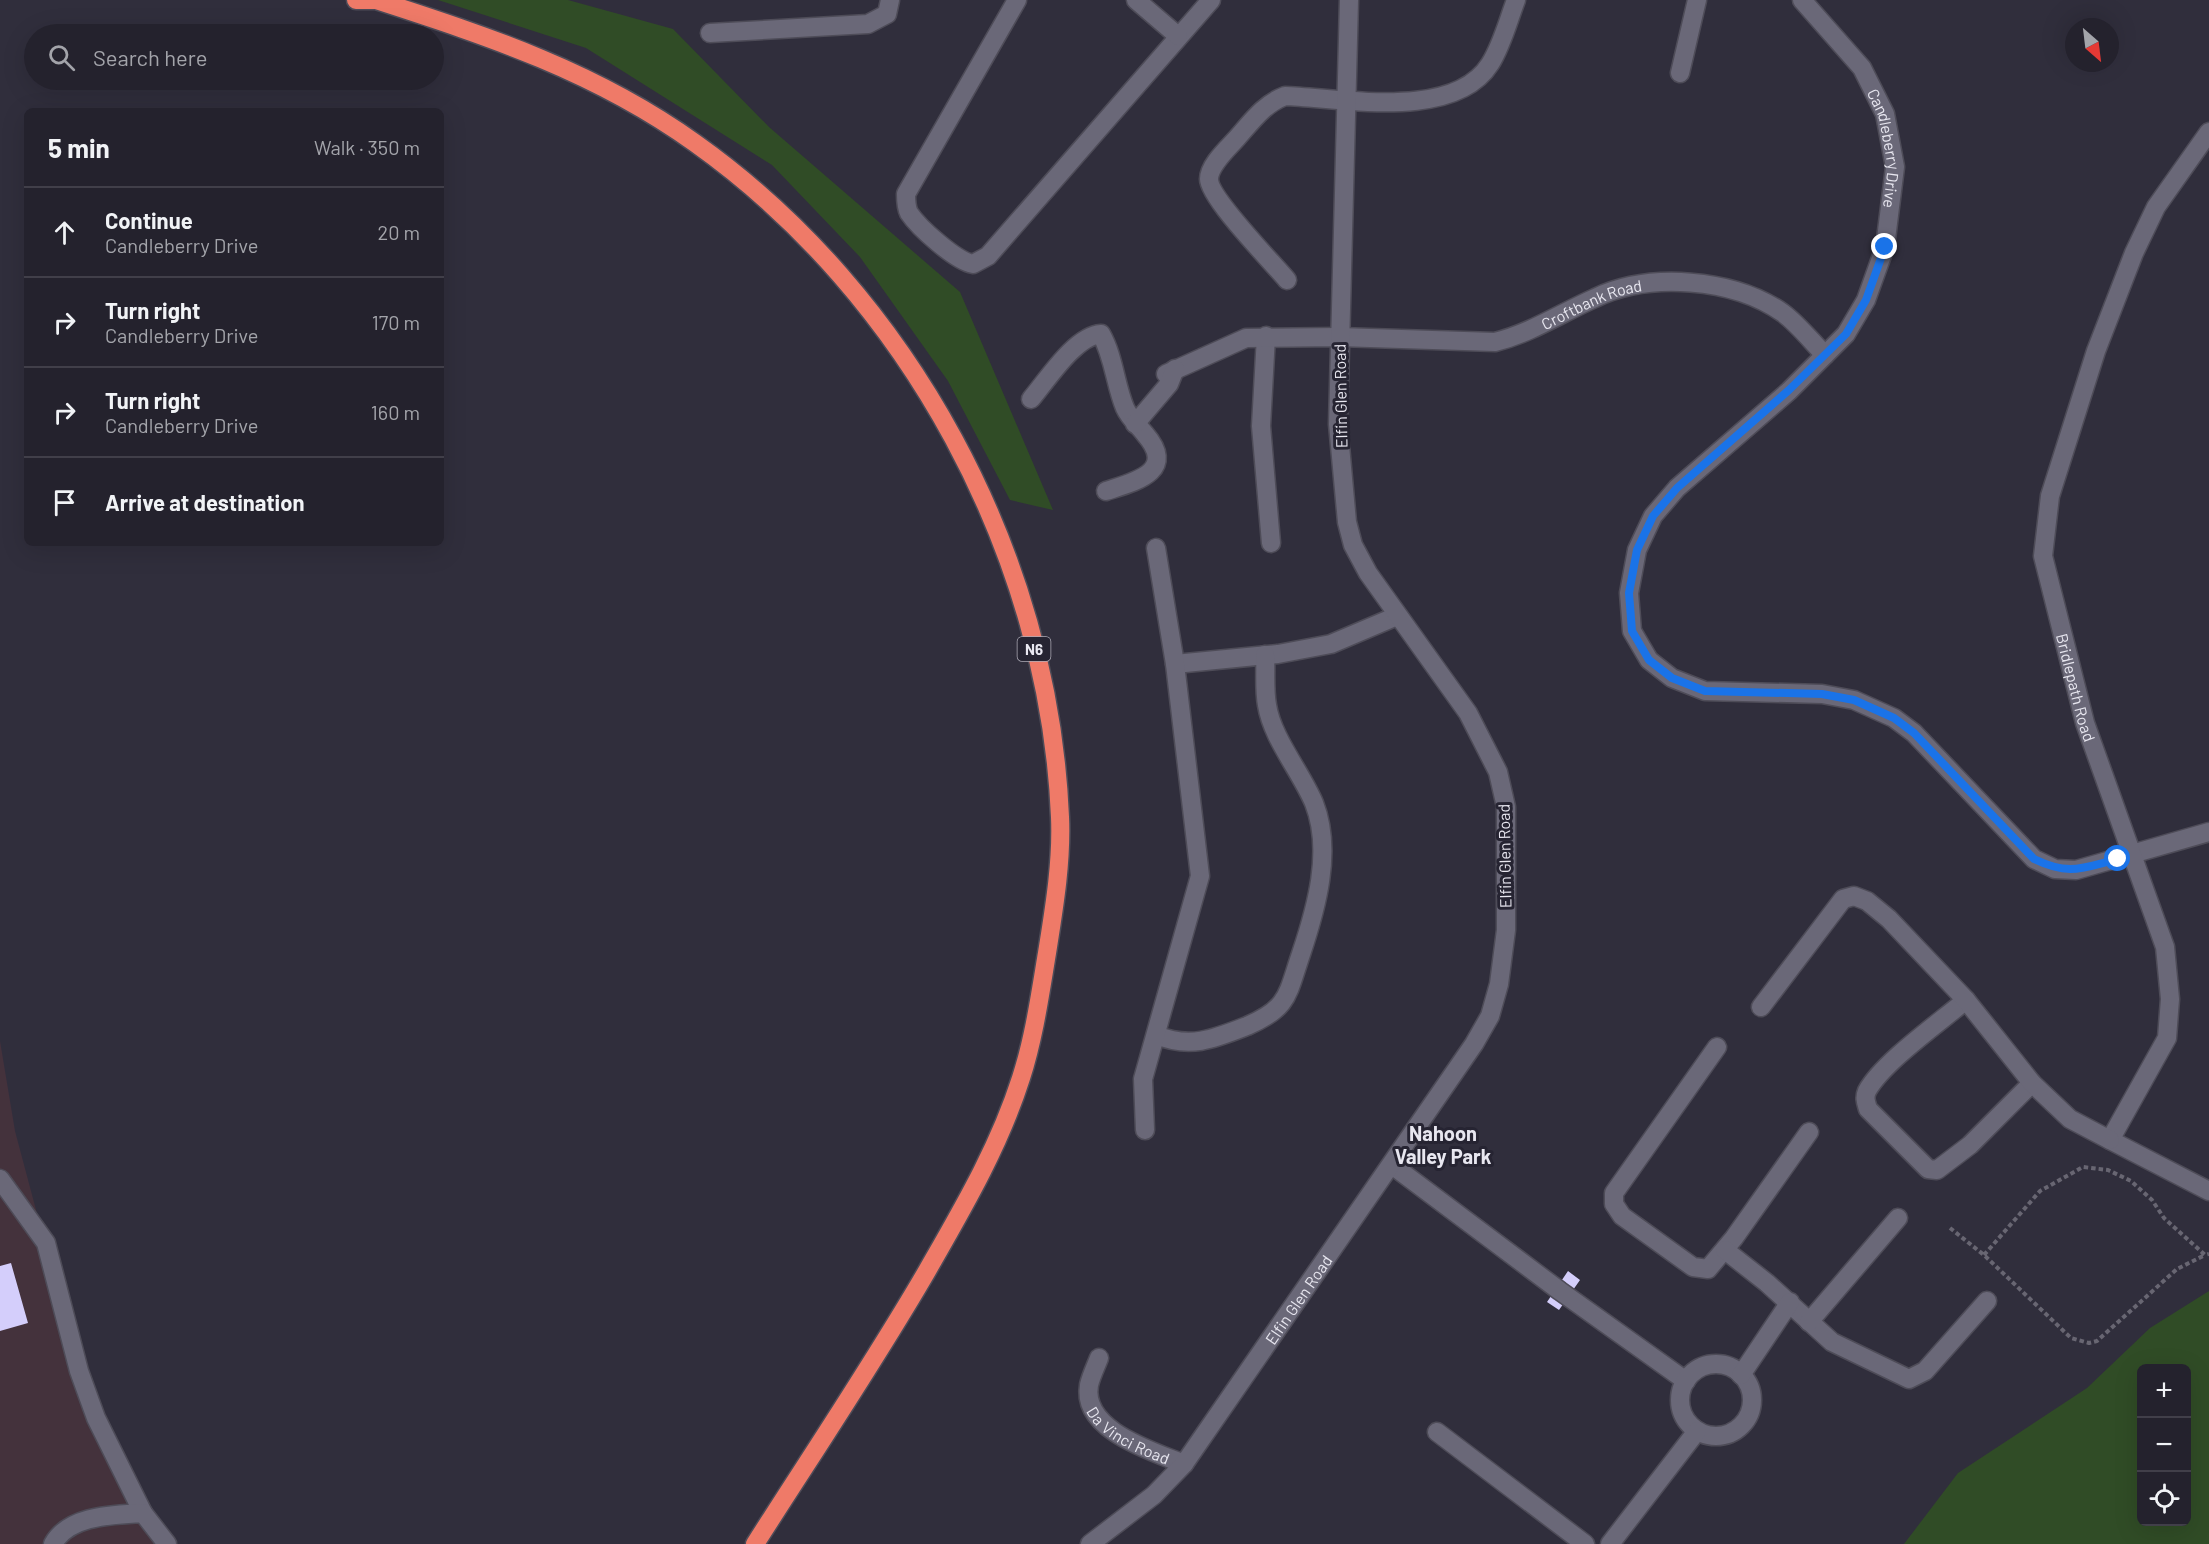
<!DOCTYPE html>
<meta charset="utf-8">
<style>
body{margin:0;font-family:Barlow,sans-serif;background:#2c2a35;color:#f1f3f6}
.controls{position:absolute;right:18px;bottom:18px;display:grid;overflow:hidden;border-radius:9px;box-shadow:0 6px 24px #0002}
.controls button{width:54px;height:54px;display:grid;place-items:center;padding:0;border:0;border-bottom:2px solid #413f49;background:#24222d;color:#f1f3f6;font:30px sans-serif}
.compass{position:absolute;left:2065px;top:18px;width:54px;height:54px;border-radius:50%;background:#24222d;box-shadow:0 6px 24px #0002;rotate:152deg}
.stop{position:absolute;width:18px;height:18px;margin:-14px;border:4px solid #1a73e8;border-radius:50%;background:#fff}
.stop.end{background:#1a73e8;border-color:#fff;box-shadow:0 2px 6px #0008}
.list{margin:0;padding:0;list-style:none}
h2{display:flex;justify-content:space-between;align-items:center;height:78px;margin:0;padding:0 24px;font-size:26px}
h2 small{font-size:20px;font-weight:400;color:#a3a4aa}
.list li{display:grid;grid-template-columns:39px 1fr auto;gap:18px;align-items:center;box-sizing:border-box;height:90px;padding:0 24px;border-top:2px solid #413f49}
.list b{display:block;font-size:22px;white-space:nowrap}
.list p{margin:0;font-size:20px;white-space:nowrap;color:#a3a4aa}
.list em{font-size:20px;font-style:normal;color:#a3a4aa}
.icon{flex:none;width:33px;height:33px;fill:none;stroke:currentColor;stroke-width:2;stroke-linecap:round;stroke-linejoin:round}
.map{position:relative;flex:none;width:2209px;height:1544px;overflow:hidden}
.search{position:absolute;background:#24222d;box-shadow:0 6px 24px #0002;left:24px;top:24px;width:420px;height:66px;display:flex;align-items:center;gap:15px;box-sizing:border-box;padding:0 21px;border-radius:33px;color:#a3a4aa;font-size:22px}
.panel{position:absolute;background:#24222d;box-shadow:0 6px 24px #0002;left:24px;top:108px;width:420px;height:438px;border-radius:9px}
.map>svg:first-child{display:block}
.industrial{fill:#44323c}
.green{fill:#304c26;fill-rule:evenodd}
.building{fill:#d4cefb}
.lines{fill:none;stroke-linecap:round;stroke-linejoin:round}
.minor-casing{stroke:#4e4c58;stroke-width:21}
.highway-casing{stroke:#4e4c58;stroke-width:21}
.path{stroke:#686672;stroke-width:4;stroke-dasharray:4.5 3;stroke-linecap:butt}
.minor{stroke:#6a6878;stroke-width:18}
.highway{stroke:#ef7a68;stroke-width:18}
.route{stroke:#1a73e8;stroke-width:8}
.labels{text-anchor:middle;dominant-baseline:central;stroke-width:6;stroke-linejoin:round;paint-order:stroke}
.shield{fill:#262432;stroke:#aeacb7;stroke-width:1.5}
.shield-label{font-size:15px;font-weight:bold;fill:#e8e7f0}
.street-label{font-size:16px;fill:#e8e7f0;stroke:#262432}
.quarter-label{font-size:20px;font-weight:bold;fill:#e8e7f0;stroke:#262432}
</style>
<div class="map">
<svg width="2209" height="1544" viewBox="0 0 2209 1544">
<rect width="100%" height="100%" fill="#302e3c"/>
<path class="industrial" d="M0,1041l15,90 64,240 88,173h-167z"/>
<path class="green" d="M438,0h130l105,29 96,98 191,165 93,218 -43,-10 -62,-119 -88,-124 -88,-92 -186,-117z
M2209,1291v253h-305l54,-71 129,-85 63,-60zM2142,1368h44v154h-44z"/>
<path class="building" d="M11,1263l17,60 -28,8v-65z
M1568,1271l12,9 -21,30 -12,-8z"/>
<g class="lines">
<defs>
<g id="minor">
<path d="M1017,0l-111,194c0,7 0,13 3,19 10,15 47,48 64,51l15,-8 223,-256"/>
<path d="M1136,0l42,36"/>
<path id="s1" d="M1802,0l60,68 23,46 10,53 -10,80 -19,53 -20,34 -57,57 -112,97 -24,28 -16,34 -8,43 3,38 17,29 23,18 33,13 117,3 32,6 40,18 20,15 120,126 21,10 21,1 133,-38"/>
<path d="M710,33l158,-9 19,-10 3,-14"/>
<path d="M1680,73l17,-73"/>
<path id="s2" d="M2209,132l-53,75 -22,46 -38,98 -46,145 -7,60 42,167 80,224 5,52 -3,39 -57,102 99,51"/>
<path d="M1287,280c-14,-17 -78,-82 -78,-101 0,-14 19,-31 28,-41 15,-17 27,-34 48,-42 57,2 169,25 205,-32 12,-19 18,-43 26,-64"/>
<path d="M1266,336l-5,90 10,117"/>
<path id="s3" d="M1166,374l80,-36 93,-1 156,5c36,-9 66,-29 100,-44 54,-26 138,-20 188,15 15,11 29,29 42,42"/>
<path d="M1031,399c17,-20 44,-63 70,-65 13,23 14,50 24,74 5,11 13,17 20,26 33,38 -11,48 -39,57"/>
<path d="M1135,424l34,-40 6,-15"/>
<path d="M1175,664l103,-10 53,-10 66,-28"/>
<path d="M1966,1000c-27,23 -83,62 -99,91 -3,7 -1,11 1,18l60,60 9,1 33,-25 62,-62"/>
<path d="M1761,1007l82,-108 11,-3 13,5 22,18 77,81 66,83 38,36 40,21"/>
<path d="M1156,1035c34,14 58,4 91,-9 42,-18 40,-31 54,-72 15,-45 32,-103 13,-151 -13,-31 -42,-65 -47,-98 -3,-16 -1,-33 -2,-50"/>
<path d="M1717,1047l-103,146v11l8,12 71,51 15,2 26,-31 75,-106"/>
<path d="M1145,1130l-2,-51 57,-203 -25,-212 -19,-116"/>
<path d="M1392,1165l168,126 126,90"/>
<path d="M0,1179l46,64 33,128 17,47 47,95"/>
<path d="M1725,1250l42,33 65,59 77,37 16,-8 62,-70"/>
<path d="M1809,1322l89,-104"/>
<path id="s4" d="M1099,1358c-3,8 -8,18 -10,27 -8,45 63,66 95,79"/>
<circle cx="1716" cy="1400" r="36"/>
<path d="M1741,1375l49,-73"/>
<path d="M1437,1432l148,112"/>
<path d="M53,1544c16,-29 60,-29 90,-31l24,31"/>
<path id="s5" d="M1090,1544l64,-49 30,-31 290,-420 16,-28 9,-32 7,-54v-123l-8,-35 -30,-59 -100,-140 -15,-28 -6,-23 -9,-98 11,-424"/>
<path d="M1610,1544l87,-113"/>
</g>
<path id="highway" d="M356,0h20
M376,0c114,37 220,72 319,143 214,152 354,412 365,674 2,45 -6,92 -13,136 -7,42 -13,85 -26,125 -22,69 -58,130 -94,193 -54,93 -114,182 -172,273"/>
</defs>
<use href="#minor" class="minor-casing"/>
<use href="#highway" class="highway-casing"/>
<path class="path" d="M1950,1228l34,27 87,83 18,5 8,-2 80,-72 28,-14
M1984,1255l56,-64 43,-24 25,3 23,11 21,19 12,18 41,37 4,-1"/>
<use href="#minor" class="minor"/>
<use href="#highway" class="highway"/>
</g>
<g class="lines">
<path class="route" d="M1885,247l-19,53 -20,34 -57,56 -112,98 -24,28 -16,34 -8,43 3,38 17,29 23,18 33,13 117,3 32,6 40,18 20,15 120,126c35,17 48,9 84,0"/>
</g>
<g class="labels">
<rect class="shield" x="1017.5" y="637" width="33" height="24" rx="4.5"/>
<g class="shield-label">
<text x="1034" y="649">N6</text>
</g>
<g class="street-label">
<text stroke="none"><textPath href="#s1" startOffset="176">Candleberry Drive</textPath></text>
<text stroke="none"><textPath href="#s3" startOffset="441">Croftbank Road</textPath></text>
<text transform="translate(1340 396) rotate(-91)">Elfin Glen Road</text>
<text stroke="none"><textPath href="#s2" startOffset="596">Bridlepath Road</textPath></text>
<text transform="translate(1504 856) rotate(-91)">Elfin Glen Road</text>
<text stroke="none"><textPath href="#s5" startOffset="324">Elfin Glen Road</textPath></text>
<text stroke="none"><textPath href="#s4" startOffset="99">Da Vinci Road</textPath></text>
</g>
<g class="quarter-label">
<text x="1443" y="1133">Nahoon<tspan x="1443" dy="23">Valley Park</tspan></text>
</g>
</g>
</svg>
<div class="controls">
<button>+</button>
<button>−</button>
<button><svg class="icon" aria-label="locate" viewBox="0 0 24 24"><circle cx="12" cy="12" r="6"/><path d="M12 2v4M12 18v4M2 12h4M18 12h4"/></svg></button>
</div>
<svg class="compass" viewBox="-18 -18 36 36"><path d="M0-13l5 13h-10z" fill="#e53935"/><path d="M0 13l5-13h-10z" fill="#a3a4aa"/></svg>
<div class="stop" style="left:2118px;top:859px"></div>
<div class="stop end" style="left:1885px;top:247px"></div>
<div class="search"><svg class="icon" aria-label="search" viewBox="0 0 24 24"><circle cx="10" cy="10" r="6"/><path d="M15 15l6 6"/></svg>Search here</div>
<section class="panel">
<h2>5 min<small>Walk · 350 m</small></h2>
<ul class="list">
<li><svg class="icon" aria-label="ahead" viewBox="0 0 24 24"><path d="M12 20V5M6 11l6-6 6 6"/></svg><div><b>Continue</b><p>Candleberry Drive</p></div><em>20 m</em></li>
<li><svg class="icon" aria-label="right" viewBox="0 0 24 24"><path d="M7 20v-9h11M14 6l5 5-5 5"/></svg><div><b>Turn right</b><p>Candleberry Drive</p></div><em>170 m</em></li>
<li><svg class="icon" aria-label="right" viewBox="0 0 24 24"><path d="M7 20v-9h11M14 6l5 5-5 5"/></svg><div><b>Turn right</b><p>Candleberry Drive</p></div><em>160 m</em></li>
<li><svg class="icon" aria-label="arrive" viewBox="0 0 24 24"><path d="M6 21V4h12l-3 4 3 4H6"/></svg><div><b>Arrive at destination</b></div></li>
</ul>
</section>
</div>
